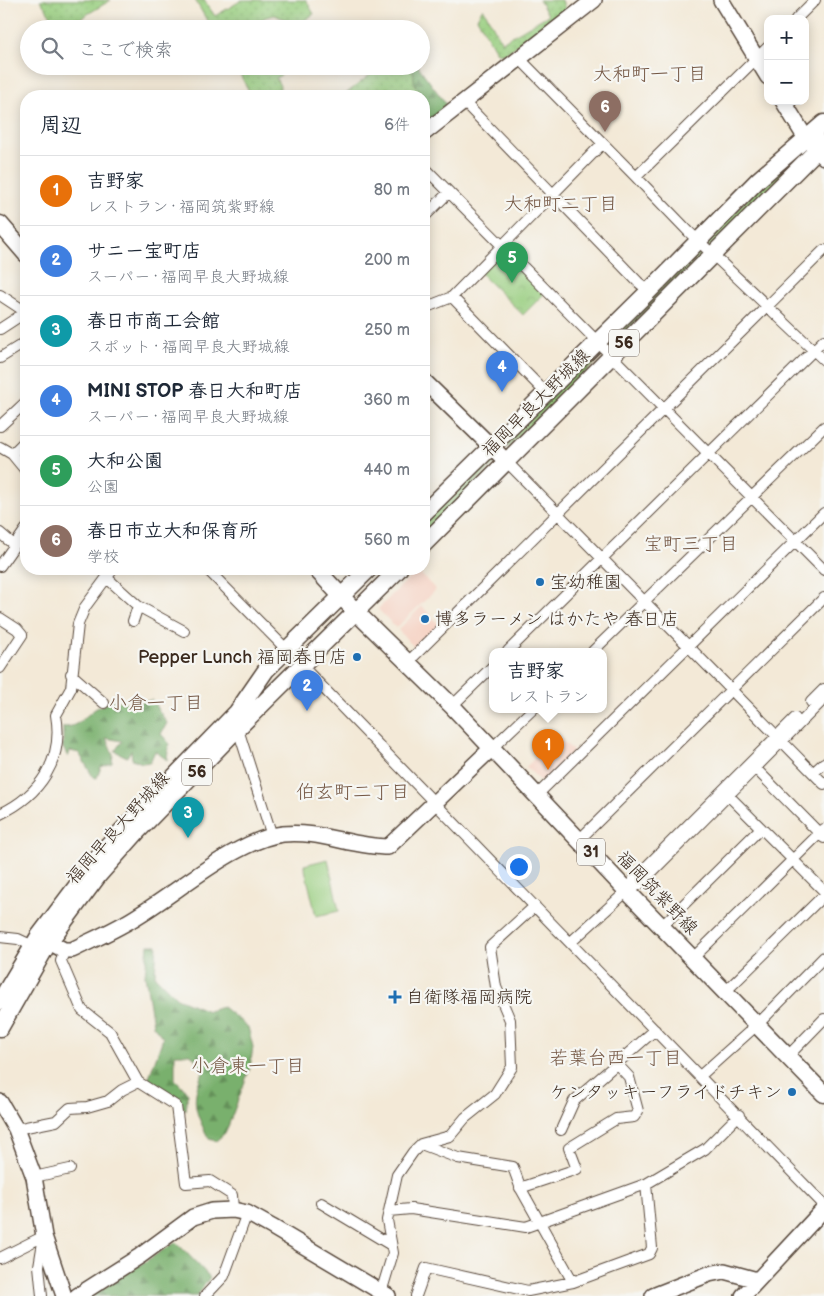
<!DOCTYPE html>
<html lang="ja">
<meta charset="utf-8">
<style>
body{margin:0;font-family:"Balsamiq Sans","Klee One",sans-serif;background:#f2f2f3;color:#1f2937}
.controls{position:absolute;right:15px;top:15px;display:grid;overflow:hidden;border-radius:10px;box-shadow:0 2px 12px #0003}
.controls button{width:45px;height:45px;display:grid;place-items:center;padding:0;border:0;border-bottom:1px solid #e0e1e3;background:#fff;color:#1f2937;font:25px sans-serif}
.you{position:absolute;left:518px;top:866px;width:18px;height:18px;margin:-12px;border:4px solid #fff;border-radius:50%;background:#1a73e8;box-shadow:0 0 0 8px #1a73e833}
.badge{display:grid;place-items:center;width:32px;height:32px;border-radius:50%;background:#2563eb;color:#fff;font-size:16px;font-weight:700}
.pin{position:absolute;translate:-50% -41px;filter:drop-shadow(0 1px 2px #0008)}
.pin::after{content:'';position:absolute;top:26px;width:18px;height:15px;background:inherit;clip-path:polygon(0 0,100% 0,50% 100%)}
.popup{position:absolute;left:489px;top:648px;width:118px;height:65px;box-sizing:border-box;display:grid;place-content:center;border-radius:10px;background:#fff;filter:drop-shadow(0 1px 4px #0005);font-size:16px;white-space:nowrap;color:#747a83}
.popup b{font-size:19px;color:#1f2937}
.popup::after{content:'';position:absolute;left:50%;top:100%;margin-left:-10px;border:10px solid transparent;border-top-color:#fff}
.list{margin:0;padding:0;list-style:none}
h2{display:flex;justify-content:space-between;align-items:center;height:65px;margin:0;padding:0 20px;font-size:21px}
h2 small{font-size:16px;font-weight:400;color:#747a83}
.list li{display:grid;grid-template-columns:32px 1fr auto;gap:15px;align-items:center;box-sizing:border-box;height:70px;padding:0 20px;border-top:1px solid #e0e1e3}
.list b{display:block;font-size:19px;white-space:nowrap}
.list p{margin:0;font-size:16px;white-space:nowrap;color:#747a83}
.list em{font-size:16px;font-style:normal;color:#747a83}
.icon{flex:none;width:28px;height:28px;fill:none;stroke:currentColor;stroke-width:2;stroke-linecap:round;stroke-linejoin:round}
.map{position:relative;flex:none;width:824px;height:1296px;overflow:hidden}
.search{position:absolute;background:#fff;box-shadow:0 2px 12px #0003;left:20px;top:20px;width:410px;height:55px;display:flex;align-items:center;gap:12px;box-sizing:border-box;padding:0 18px;border-radius:28px;color:#747a83;font-size:19px}
.panel{position:absolute;background:#fff;box-shadow:0 2px 12px #0003;left:20px;top:90px;width:410px;height:485px;border-radius:20px}
.map>svg:first-child{display:block}
.built{fill:#f6d2c3}
.grass{fill:url(#grass-dots);stroke:#697c4e}
.forest{fill:url(#forest-firs);stroke:#5a6d46}
.park{fill:url(#park-crowns);stroke:#697c4e}
.pitch{fill:#97cd7e;stroke:#697c4e}
.lines{fill:none;stroke-linecap:round;stroke-linejoin:round}
.street-casing{stroke:#57473a;stroke-width:12}
.secondary-casing{stroke:#57473a;stroke-width:18}
.primary-casing{stroke:#57473a;stroke-width:19}
.street{stroke:#fff;stroke-width:10}
.secondary{stroke:#fff;stroke-width:15}
.primary{stroke:#fff;stroke-width:16}
.poi-dot{fill:#1f6fb2;stroke:#f6f6f2;stroke-width:2}
.labels{text-anchor:middle;dominant-baseline:central;stroke-width:4.5;stroke-linejoin:round;paint-order:stroke}
.shield{fill:#f6f6f2;stroke:#73675e;stroke-width:1}
.shield-label{font-size:16px;font-weight:bold;fill:#3b2a1e}
.street-label{font-size:18px;fill:#3b2a1e;stroke:#f6f6f2}
.poi-label{font-size:18px;fill:#3b2a1e;stroke:#f6f6f2;text-anchor:start}
.neighbourhood-label{font-size:19px;fill:#755845;stroke:#f6f6f2}
</style>
<div class="map">
<svg width="824" height="1296" viewBox="0 0 824 1296">
<defs>
<pattern id="grass-dots" width="8" height="8" patternUnits="userSpaceOnUse" patternTransform="scale(1.25)"><rect width="8" height="8" fill="#97cd7e"/><path d="M2 2h.1M6 6h.1" fill="none" stroke="#83b06c" stroke-width="1.8" stroke-linecap="round"/></pattern>
<pattern id="forest-firs" width="22" height="20" patternUnits="userSpaceOnUse" patternTransform="scale(1.25)"><rect width="22" height="20" fill="#79b06d"/><path d="M5 1l3.5 6h-7zM16 11l3.5 6h-7z" fill="#648f59"/></pattern>
<pattern id="park-crowns" width="20" height="18" patternUnits="userSpaceOnUse" patternTransform="scale(1.25)"><rect width="20" height="18" fill="#97cd7e"/><path d="M2 6a3 3 0 1 1 6 0M12 15a3 3 0 1 1 6 0" fill="none" stroke="#83b06c"/></pattern>
</defs>
<rect width="100%" height="100%" fill="#f6f6f2"/>
<filter id="ink" filterUnits="userSpaceOnUse"><feTurbulence type="fractalNoise" baseFrequency=".02" numOctaves="2"/><feDisplacementMap in="SourceGraphic" scale="10" xChannelSelector="R" yChannelSelector="G"/><feConvolveMatrix kernelMatrix="1 2 1 2 8 2 1 2 1" color-interpolation-filters="sRGB"/></filter>
<filter id="wash" filterUnits="userSpaceOnUse"><feTurbulence type="fractalNoise" baseFrequency=".0096" numOctaves="4" result="noise"/><feDisplacementMap in="SourceGraphic" scale="20" xChannelSelector="R" yChannelSelector="G"/><feGaussianBlur stdDeviation="1.12" result="paint"/><feColorMatrix in="noise" values="0 0 0 0 0 0 0 0 0 0 0 0 0 0 0 0 0 1.4 0 .05"/><feComposite in="paint" operator="in"/></filter>
<g filter="url(#wash)">
<rect width="100%" height="100%" fill="#f3e9d7"/>
<path class="built" d="M417,570l19,20 -40,38 -18,-19z
M422,606l18,20 -24,23 -18,-19z
M557,735l16,16 -31,31 -16,-15z"/>
<path class="grass" d="M40,0h71l-48,29 -11,-1 -6,-9 5,-3z
M195,0h9l11,16 27,-16h64l8,14 -17,11 -22,-10 -9,2 -19,12h-35z
M539,0h23l3,10 -60,44 -8,-1 -20,-35 6,-10 19,34 46,-27z
M280,66h15l-19,12 4,8v3l-12,7h-17l-12,-24 3,-5 23,7z
M387,66h27l10,30h-81l32,-25z
M796,157l2,1 -87,91 -6,-6 56,-58z
M699,250l6,5 -95,93 -6,-5z
M598,349l5,6 -95,93 -5,-5z
M490,456l6,6 -72,71v-12z"/>
<path class="forest" d="M399,66h19l28,38 -10,13 -12,8v-29c-6,-7 -12,-11 -10,-25l-8,-3 -10,3z
M113,700l17,4 22,-4 15,23 -6,11 8,9 -2,17 -12,-9 -5,11 -8,1 -10,-4 -1,-9 -4,7 -12,-6 7,-10 -16,-3 7,16 -1,9 -11,4 -4,11 -4,-1 -14,-24 -9,-2 -2,6 -5,-9v-21c14,1 21,-10 32,-18 6,-4 13,-5 18,-9z
M148,945h9l-2,31 22,22 31,13 15,-4 25,20 5,20 -3,21 -24,64 -10,9 -7,-2c-15,-28 -19,-40 -5,-69l-13,-16h-16v25l13,14 -2,17 -38,-30 15,-42 -10,-13 -8,-50z
M176,1242l34,35 -13,19h-106z"/>
<path class="park" d="M501,250l43,44 -21,21 -43,-42z"/>
<path class="pitch" d="M328,859l11,52 -23,5 -12,-51z"/>
</g>
<g filter="url(#ink)">
<g class="lines">
<defs>
<path id="street" d="M796,19l19,-19
M519,58l117,119 132,-130
M464,102l174,180 11,9
M424,167l400,403
M636,177l53,55 135,128
M424,217l25,-25
M0,295l26,17
M452,297l94,96
M424,308l28,-11 150,-153
M0,329l26,-17
M0,358l26,-16
M0,426l26,-24
M0,447l12,7 14,17
M12,454l14,-14
M506,461l318,323
M0,533l14,12
M0,566l26,-37
M207,569l80,81
M107,578l31,28 46,25
M0,618l17,11 5,6 -22,33
M133,621l5,-15
M508,651l316,-311
M593,651l231,-224
M408,662l416,-412
M302,666l522,539
M71,674l33,29
M811,702l13,-13
M452,706l41,-40
M236,723l36,113
M493,747l40,-38
M755,768l69,70
M813,773l11,-10
M724,791l100,100
M538,794l286,-281
M0,814c40,-19 64,-54 56,-99l15,-27 7,-64 7,-17 28,-38
M579,840l245,-242
M627,890l7,-11 161,-161
M661,927l100,-99
M0,937l18,2 15,7 4,-1
M571,942l56,-51 13,-7 184,-185
M64,950l-3,11 21,49 28,22 28,50 38,24 10,77 24,-2 22,14 1,15
M692,959l132,-130
M725,992l99,-97
M787,1057l37,-38
M700,1076l58,-52 66,-67
M16,1129l40,-8 14,-13 17,-1 21,-6 14,-11 16,-8
M561,1130l13,-29 81,-71
M421,1144l37,14 55,9 8,22 52,93
M34,1177l36,-8
M520,1188l57,-19 -8,-21 47,-29 18,-2 4,-6 -9,-34 -13,-14
M321,1203l70,42
M389,1211l22,-2 115,18 120,-43 59,-35 34,-34
M0,1258l44,-22 -5,30 3,30
M205,1296l19,-20 23,-63
M380,1296l13,-43 -6,-33 10,-45 16,-23 8,-8 29,-8 15,-18 30,-24 17,-27 -2,-47 -14,-33 -6,-40 45,-41
M416,1296l10,-28 102,23 45,-9 76,-28 3,-6 -6,-64"/>
<path id="secondary" d="M721,0l47,77
M783,101l22,36 19,20
M424,133l170,-133
M424,381l82,80
M49,942l15,8h8c22,-11 46,-21 67,-35 40,-24 99,-76 144,-81 36,-4 69,13 105,13l105,-100
M0,1102l16,27 18,48 10,59 20,60
M77,1296l63,-40 53,-39 19,-6 21,-1 14,3 25,14 116,69
M653,1296l56,-22 15,-3 33,9
M743,1296l81,-87"/>
<path id="primary" d="M0,224l26,30
M424,513l225,-222 109,-111 66,-57
M424,544l400,-401
M316,569l40,43 96,94 175,185 197,203
M0,1001l39,-65 67,-89 131,-135 29,-42 103,-101
M0,1028l49,-86 49,-66 40,-45 99,-102 162,-160"/>
</defs>
<use href="#street" class="street-casing"/>
<use href="#secondary" class="secondary-casing"/>
<use href="#primary" class="primary-casing"/>
<use href="#street" class="street"/>
<use href="#secondary" class="secondary"/>
<use href="#primary" class="primary"/>
</g>
</g>
<g class="poi-dot">
<circle cx="540" cy="582" r="5"/>
<circle cx="425" cy="619" r="5"/>
<circle cx="357" cy="657" r="5"/>
<path d="M392.5 989.5h5v5h5v5h-5v5h-5v-5h-5v-5h5z"/>
<circle cx="792" cy="1092" r="5"/>
</g>
<g class="labels">
<g class="shield">
<rect x="609" y="329.5" width="30" height="27" rx="4"/>
<rect x="182" y="758.5" width="30" height="27" rx="4"/>
<rect x="577" y="838.5" width="28" height="27" rx="4"/>
</g>
<g class="shield-label">
<text x="624" y="343">56</text>
<text x="197" y="772">56</text>
<text x="591" y="852">31</text>
</g>
<g class="street-label">
<text transform="translate(536 403) rotate(-45)">福岡早良大野城線</text>
<text transform="translate(118 828) rotate(-48)">福岡早良大野城線</text>
<text transform="translate(657 893) rotate(46)">福岡筑紫野線</text>
</g>
<g class="poi-label">
<text x="550" y="582">宝幼稚園</text>
<text x="435" y="619">博多ラーメン はかたや 春日店</text>
<text x="347" y="657" text-anchor="end">Pepper Lunch 福岡春日店</text>
<text x="406" y="997">自衛隊福岡病院</text>
<text x="782" y="1092" text-anchor="end">ケンタッキーフライドチキン</text>
</g>
<g class="neighbourhood-label">
<text x="650" y="74">大和町一丁目</text>
<text x="561" y="204">大和町二丁目</text>
<text x="691" y="544">宝町三丁目</text>
<text x="156" y="703">小倉一丁目</text>
<text x="353" y="792">伯玄町二丁目</text>
<text x="616" y="1058">若葉台西一丁目</text>
<text x="248" y="1066">小倉東一丁目</text>
</g>
</g>
</svg>
<div class="controls">
<button>+</button>
<button>−</button>
</div>
<div class="you"></div>
<div class="pin badge" style="left:548px;top:770px;background:#e8710a">1</div>
<div class="popup"><b>吉野家</b>レストラン</div>
<div class="pin badge" style="left:307px;top:711px;background:#3f7fe0">2</div>
<div class="pin badge" style="left:188px;top:838px;background:#0f9aa8">3</div>
<div class="pin badge" style="left:502px;top:392px;background:#3f7fe0">4</div>
<div class="pin badge" style="left:512px;top:283px;background:#2e9e5b">5</div>
<div class="pin badge" style="left:605px;top:132px;background:#8d6e63">6</div>
<div class="search"><svg class="icon" aria-label="search" viewBox="0 0 24 24"><circle cx="10" cy="10" r="6"/><path d="M15 15l6 6"/></svg>ここで検索</div>
<section class="panel">
<h2>周辺<small>6件</small></h2>
<ul class="list">
<li><span class="badge" style="background:#e8710a">1</span><div><b>吉野家</b><p>レストラン · 福岡筑紫野線</p></div><em>80 m</em></li>
<li><span class="badge" style="background:#3f7fe0">2</span><div><b>サニー宝町店</b><p>スーパー · 福岡早良大野城線</p></div><em>200 m</em></li>
<li><span class="badge" style="background:#0f9aa8">3</span><div><b>春日市商工会館</b><p>スポット · 福岡早良大野城線</p></div><em>250 m</em></li>
<li><span class="badge" style="background:#3f7fe0">4</span><div><b>MINI STOP 春日大和町店</b><p>スーパー · 福岡早良大野城線</p></div><em>360 m</em></li>
<li><span class="badge" style="background:#2e9e5b">5</span><div><b>大和公園</b><p>公園</p></div><em>440 m</em></li>
<li><span class="badge" style="background:#8d6e63">6</span><div><b>春日市立大和保育所</b><p>学校</p></div><em>560 m</em></li>
</ul>
</section>
</div>
